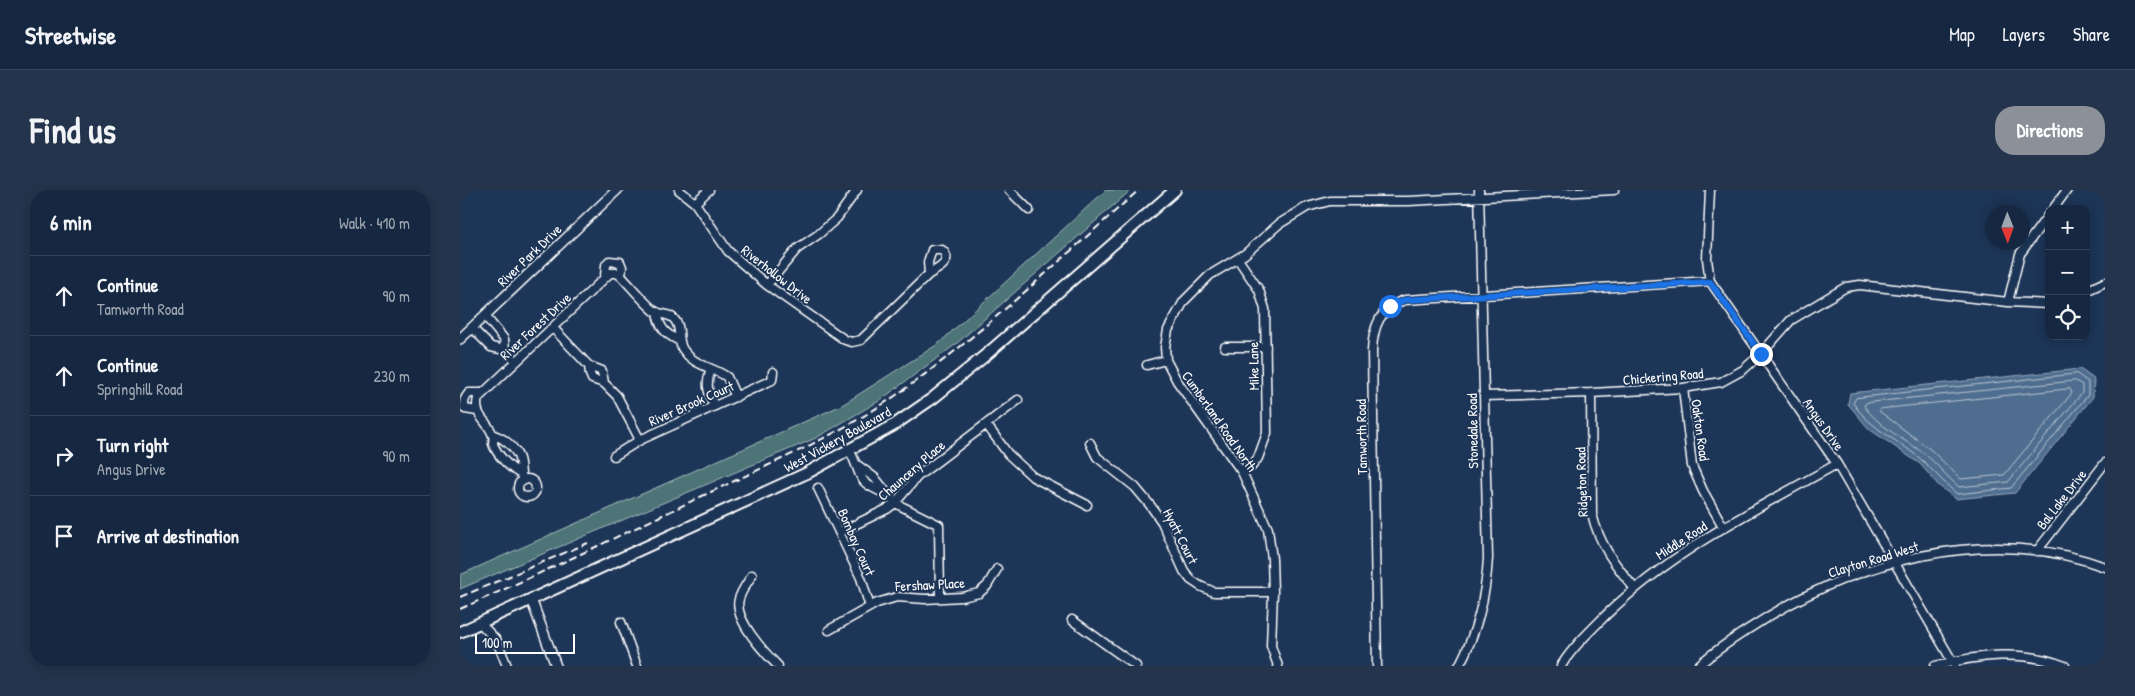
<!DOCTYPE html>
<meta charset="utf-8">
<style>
body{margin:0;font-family:"Patrick Hand",sans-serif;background:#23344c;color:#f1f3f6}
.controls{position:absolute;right:15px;top:15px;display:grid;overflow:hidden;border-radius:10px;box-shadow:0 2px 12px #0003}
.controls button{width:45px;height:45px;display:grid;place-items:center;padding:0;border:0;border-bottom:1px solid #35445a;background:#162841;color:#f1f3f6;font:25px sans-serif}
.compass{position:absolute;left:1525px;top:15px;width:45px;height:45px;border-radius:50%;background:#162841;box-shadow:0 2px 12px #0003;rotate:179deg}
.scale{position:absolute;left:15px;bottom:12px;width:100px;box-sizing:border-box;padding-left:5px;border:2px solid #fff;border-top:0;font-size:14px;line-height:18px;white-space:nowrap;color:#fff;-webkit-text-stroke:4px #1d3557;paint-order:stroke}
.stop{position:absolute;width:15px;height:15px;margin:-11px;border:4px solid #1a73e8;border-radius:50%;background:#fff}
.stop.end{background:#1a73e8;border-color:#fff;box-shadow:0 1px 5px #0008}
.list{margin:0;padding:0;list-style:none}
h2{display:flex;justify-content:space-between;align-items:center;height:65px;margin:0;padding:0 20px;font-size:21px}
h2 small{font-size:16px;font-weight:400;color:#9ea6b1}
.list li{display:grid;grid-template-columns:32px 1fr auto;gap:15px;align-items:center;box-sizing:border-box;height:80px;padding:0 20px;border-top:1px solid #35445a}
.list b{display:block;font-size:19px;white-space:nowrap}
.list p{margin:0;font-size:16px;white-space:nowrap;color:#9ea6b1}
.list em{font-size:16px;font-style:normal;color:#9ea6b1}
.icon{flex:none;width:28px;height:28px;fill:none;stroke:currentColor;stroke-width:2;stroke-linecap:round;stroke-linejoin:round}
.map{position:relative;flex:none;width:1645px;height:476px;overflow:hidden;border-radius:20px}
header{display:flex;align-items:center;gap:30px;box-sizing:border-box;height:70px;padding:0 25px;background:#162841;border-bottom:1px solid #35445a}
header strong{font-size:24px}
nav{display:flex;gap:28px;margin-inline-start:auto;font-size:18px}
.intro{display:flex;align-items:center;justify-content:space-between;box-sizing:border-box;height:120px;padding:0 30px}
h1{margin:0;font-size:35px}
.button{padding:12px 22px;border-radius:20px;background:#8c9099;color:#fff;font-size:18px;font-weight:700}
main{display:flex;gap:30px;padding:0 30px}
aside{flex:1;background:#162841;border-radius:20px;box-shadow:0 2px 12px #0003}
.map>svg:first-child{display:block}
.green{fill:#4d7478;stroke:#a6babc}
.water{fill:#4f6e8f;stroke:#95a8bc}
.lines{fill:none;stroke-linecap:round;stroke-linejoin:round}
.shore{stroke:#b9c5d2;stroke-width:1}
.minor-casing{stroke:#fff;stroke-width:11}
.tertiary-casing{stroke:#fff;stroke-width:12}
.secondary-casing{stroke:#fff;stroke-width:14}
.minor{stroke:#1d3557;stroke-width:8}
.tertiary{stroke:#1d3557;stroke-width:9}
.secondary{stroke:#1d3557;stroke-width:10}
.rail{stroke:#fff;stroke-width:2;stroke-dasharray:8 4;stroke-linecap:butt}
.route{stroke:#1a73e8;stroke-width:6}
.labels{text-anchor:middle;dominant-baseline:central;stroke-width:4;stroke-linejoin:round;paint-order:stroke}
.street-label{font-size:14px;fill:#fff;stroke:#1d3557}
</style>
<header>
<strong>Streetwise</strong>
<nav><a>Map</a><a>Layers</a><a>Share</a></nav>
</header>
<div class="intro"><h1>Find us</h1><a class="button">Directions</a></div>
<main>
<aside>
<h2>6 min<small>Walk · 410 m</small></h2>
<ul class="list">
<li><svg class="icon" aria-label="ahead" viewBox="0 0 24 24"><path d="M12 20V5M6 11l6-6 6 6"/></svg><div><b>Continue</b><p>Tamworth Road</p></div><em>90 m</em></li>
<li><svg class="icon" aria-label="ahead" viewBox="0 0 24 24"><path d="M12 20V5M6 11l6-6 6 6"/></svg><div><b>Continue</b><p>Springhill Road</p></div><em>230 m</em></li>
<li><svg class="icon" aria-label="right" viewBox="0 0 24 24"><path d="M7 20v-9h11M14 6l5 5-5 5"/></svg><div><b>Turn right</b><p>Angus Drive</p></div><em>90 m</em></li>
<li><svg class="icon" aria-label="arrive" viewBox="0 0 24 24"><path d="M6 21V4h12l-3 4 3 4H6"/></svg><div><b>Arrive at destination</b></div></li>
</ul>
</aside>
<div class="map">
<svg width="1645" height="476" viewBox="0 0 1645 476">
<rect width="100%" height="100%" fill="#1d3557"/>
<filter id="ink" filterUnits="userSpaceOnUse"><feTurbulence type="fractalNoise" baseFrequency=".02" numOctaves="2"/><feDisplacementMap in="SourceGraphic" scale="10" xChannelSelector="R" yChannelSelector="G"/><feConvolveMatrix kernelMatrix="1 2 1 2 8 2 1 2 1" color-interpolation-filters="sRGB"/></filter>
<g filter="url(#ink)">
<path class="green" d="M646,0h25l-176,155 -76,56 -63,37 -356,151v-14l382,-170 96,-61z"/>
<path class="water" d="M1620,179l14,10 -1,18 -78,96 -59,6 -17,-13 -19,-22 -51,-35 -21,-25 2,-11z"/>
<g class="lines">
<path class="shore" d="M1617,184l11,8v13l-77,93 -54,6c-12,-10 -22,-22 -33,-32 -24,-22 -52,-31 -71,-59l3,-5z
M1616,191l6,4v8l-74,89 -49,5c-12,-10 -22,-23 -34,-33 -21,-15 -46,-27 -61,-48l2,-3z
M1610,199l2,4 -68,82 -43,4 -30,-29 -52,-39 2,-2z"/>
<defs>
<path id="minor" d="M219,0l16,13 33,48 39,34 78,55 7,2 9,-2 68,-66c9,-5 25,-13 13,-24h-10l-4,12 1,12
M549,0l20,20
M1250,0l-3,69 3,22 127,183 118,202
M235,13l14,-13
M1593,19l14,-19
M778,69l21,31 6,19 2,124 -9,25 -7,9 -9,5
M145,86l1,-11 3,-4 11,1 2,5 -1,9
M307,95l30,-36 22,-15 18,-16 20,-28
M1626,101l19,-9
M1548,112l12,-48 29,-40
M197,122c2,15 8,22 21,28
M25,126l19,23 1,11
M12,138l19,19 14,3 11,11
M93,138l36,38 13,5 2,12
M765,157h41
M687,175l19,-5
M129,176l1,8 2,5 12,4 13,13 23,44
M251,180c-6,14 -3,21 3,36
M1223,198l9,78 11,25 21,37
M1131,203l1,121c8,32 22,49 42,74
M1024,206l107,-3 92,-5 38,-6 22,-12 18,-16 30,-34 55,-33 14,-2 148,17 41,2
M17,221l-12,-2c-2,-7 -1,-10 4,-16h12
M526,234l22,30 25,23 54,28
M33,245c10,2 21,12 25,21 4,8 1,16 5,25
M630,253l7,14 38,30 15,18 12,17 22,49 7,9 9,6 14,6h59
M390,261c14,28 4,29 36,43
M154,266l26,-16 132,-60 1,-8
M396,274l19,14 20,25 44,22 1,72
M59,283c-9,-5 -22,-18 -26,-29 0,-2 1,-6 0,-8 -4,-15 -20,-19 -15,-38l132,-125h7l4,3c8,8 26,30 35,36 6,3 12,1 18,7 8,8 3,19 8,29 11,18 29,18 45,29l9,20
M58 298a9 9 0 1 1 18 0a9 9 0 1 1-18 0Z
M358,298l43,90 9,29
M380,342l47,-23 8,-6 23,-27 100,-76
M1577,361l68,-88
M292,385c-4,7 -11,16 -13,24 -6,20 26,54 39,67
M612,430l64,46
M161,432l16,44
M20,433l17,18 10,25
M369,440l48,-27 20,-6 28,2 37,-2 17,-4 8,-7 10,-17
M818,476l-7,-20 2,-54 -1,-33 -4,-30 -26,-57 -65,-91 -11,-21 -1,-13 3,-17 16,-29 26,-26 35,-21 34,-30 28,-17 23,-6h79l205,-11
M917,476l-5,-315c1,-24 8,-44 33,-51l305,-19
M999,476c18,-34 27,-70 29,-108l-9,-368
M1101,476c12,-19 29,-35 45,-51 67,-65 150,-106 231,-151
M1238,476c16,-15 34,-26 52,-38 102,-67 237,-105 355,-61
M1475,476c43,-11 87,-17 130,0"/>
<path id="tertiary" d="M0,149l157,-149
M71,409l25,67"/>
<path id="secondary" d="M0,442l347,-159 87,-48 39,-27 54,-44 188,-164"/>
</defs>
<use href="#minor" class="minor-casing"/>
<use href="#tertiary" class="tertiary-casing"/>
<use href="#secondary" class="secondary-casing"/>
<use href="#minor" class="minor"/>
<use href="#tertiary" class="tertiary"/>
<use href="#secondary" class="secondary"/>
<path class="rail" d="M0,407l128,-54
M0,419c80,-35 159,-73 238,-111 67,-32 136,-60 197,-102 87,-61 164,-136 244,-206"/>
</g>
</g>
<g class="lines" filter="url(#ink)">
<path class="route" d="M930,116l15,-6 305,-18 51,72"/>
</g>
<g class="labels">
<g class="street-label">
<text transform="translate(69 65) rotate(-44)">River Park Drive</text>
<text transform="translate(317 84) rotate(38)">Riverhollow Drive</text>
<text transform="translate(75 136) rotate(-43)">River Forest Drive</text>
<text transform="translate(793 176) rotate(-91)">Mike Lane</text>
<text transform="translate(1203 186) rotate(-5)">Chickering Road</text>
<text transform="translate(231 213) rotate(-24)">River Brook Court</text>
<text transform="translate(760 231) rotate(55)">Cumberland Road North</text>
<text transform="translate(1364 234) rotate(55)">Angus Drive</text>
<text transform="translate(1241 240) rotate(82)">Oakton Road</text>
<text transform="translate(1012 241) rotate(-91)">Stonedale Road</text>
<text transform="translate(901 247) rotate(-91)">Tamworth Road</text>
<text transform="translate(377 249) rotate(-29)">West Vickery Boulevard</text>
<text transform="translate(451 280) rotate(-41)">Chauncery Place</text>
<text transform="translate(1121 292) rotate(-92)">Ridgeton Road</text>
<text transform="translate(1601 309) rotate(-52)">Bal Lake Drive</text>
<text transform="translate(721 346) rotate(63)">Hyatt Court</text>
<text transform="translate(1221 350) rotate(-33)">Middle Road</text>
<text transform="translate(397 352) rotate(66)">Bombay Court</text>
<text transform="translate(1413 369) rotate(-17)">Clayton Road West</text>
<text transform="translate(470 394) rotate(-3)">Fershaw Place</text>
</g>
</g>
</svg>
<div class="controls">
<button>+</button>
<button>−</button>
<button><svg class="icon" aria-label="locate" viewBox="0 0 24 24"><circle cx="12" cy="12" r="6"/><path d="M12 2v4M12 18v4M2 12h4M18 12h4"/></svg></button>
</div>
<svg class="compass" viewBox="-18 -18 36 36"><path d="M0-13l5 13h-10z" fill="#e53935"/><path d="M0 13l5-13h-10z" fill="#9ea6b1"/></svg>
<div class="scale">100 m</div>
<div class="stop" style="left:930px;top:116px"></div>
<div class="stop end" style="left:1301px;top:164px"></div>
</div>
</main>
